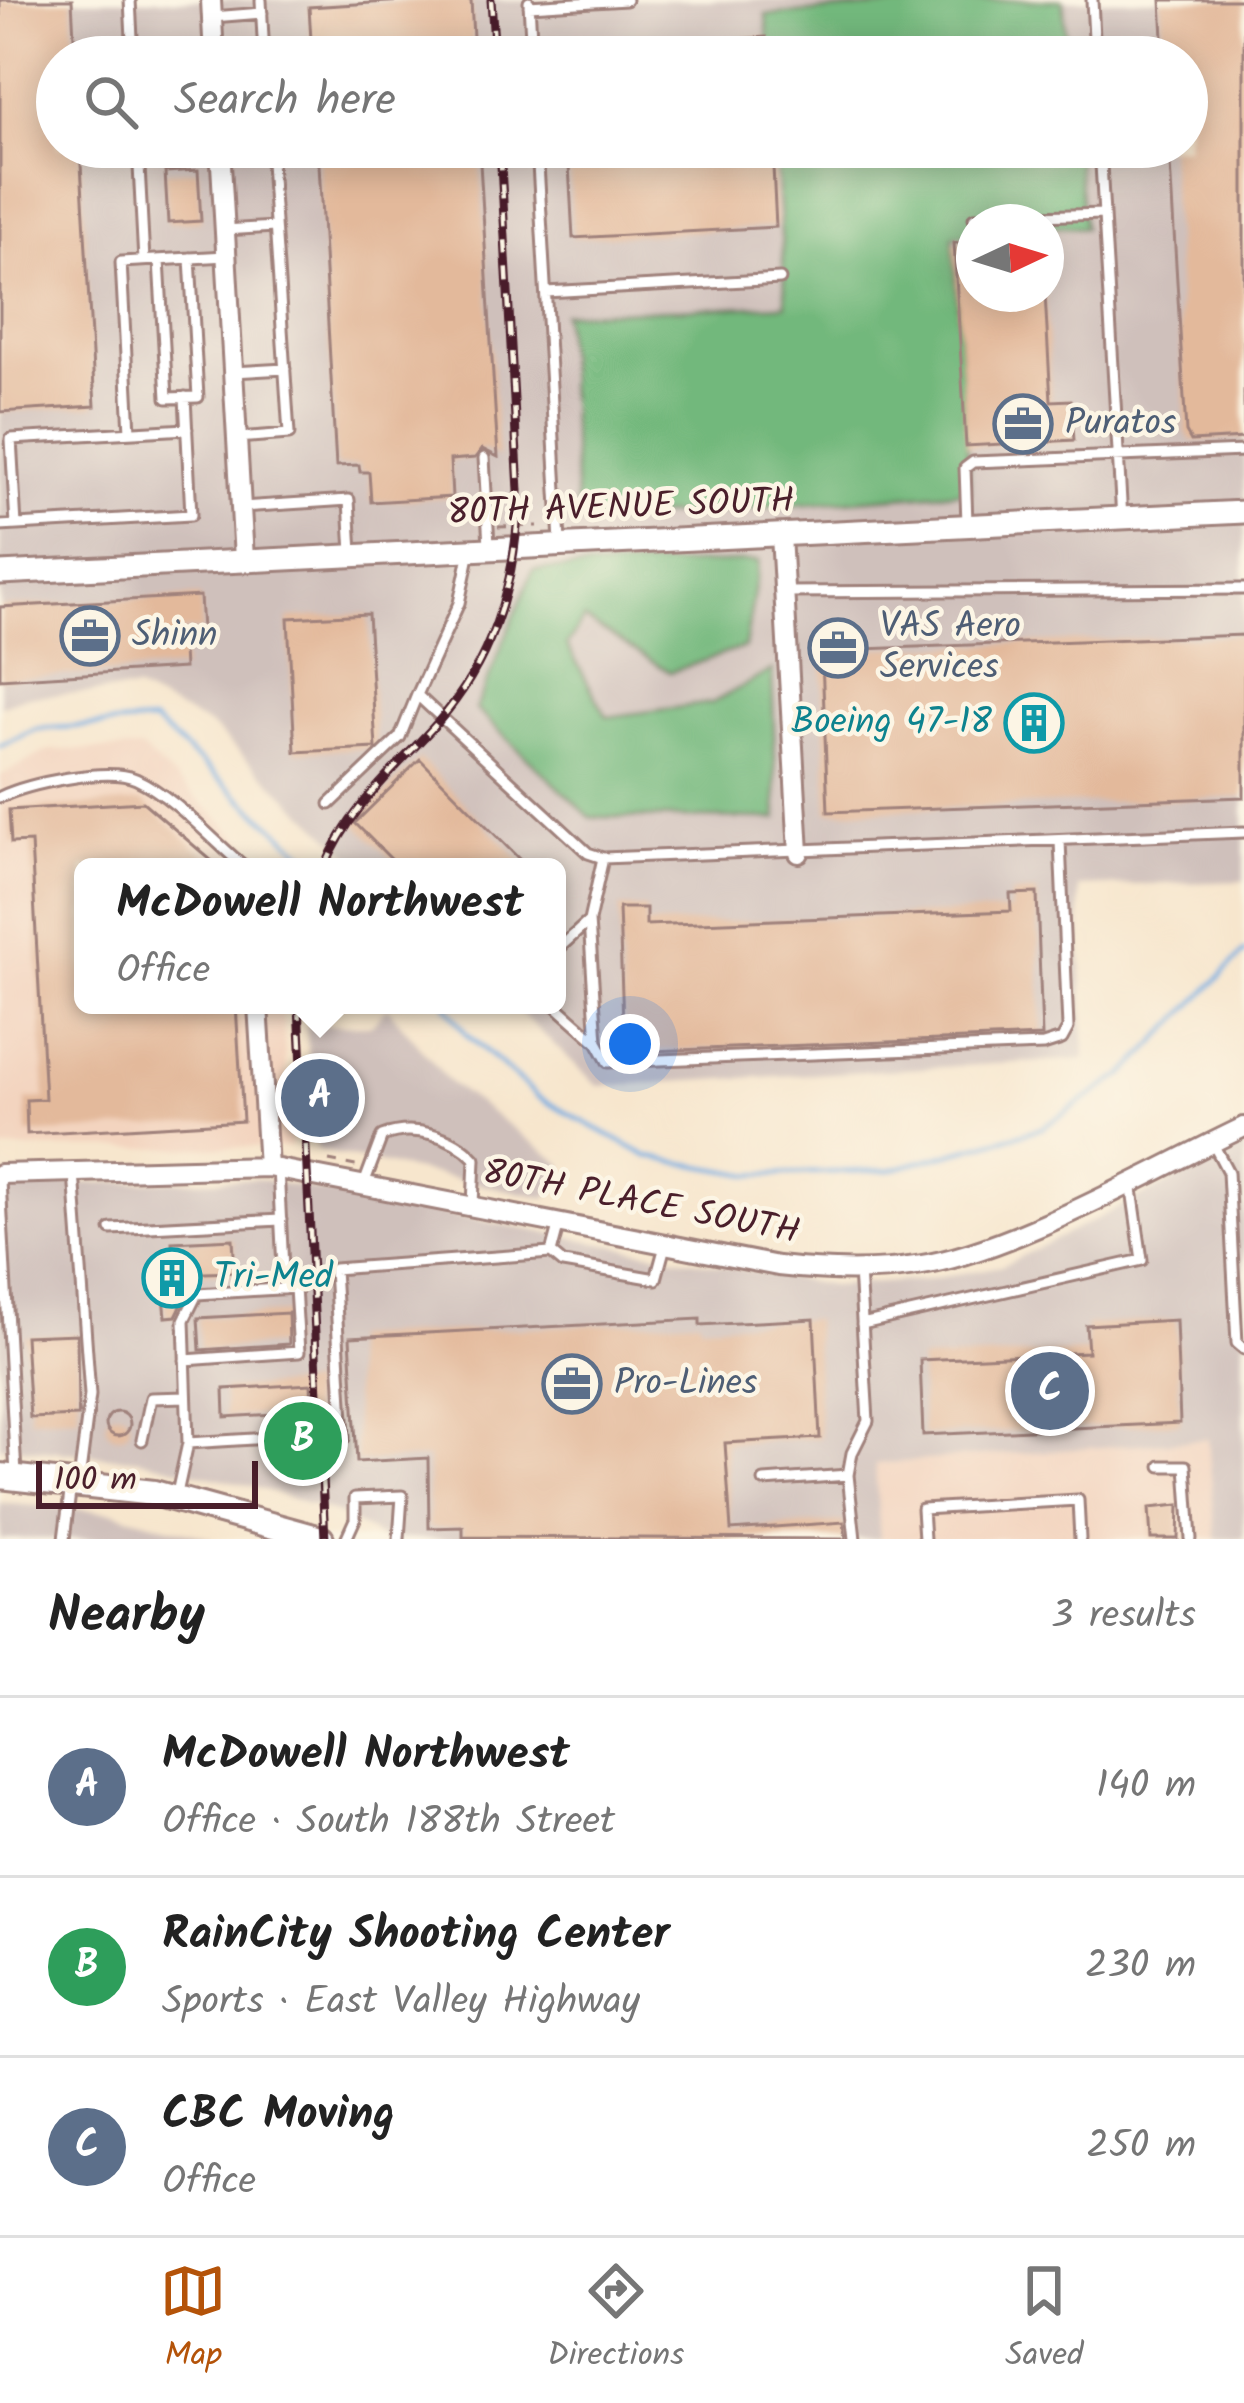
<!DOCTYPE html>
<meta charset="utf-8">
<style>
body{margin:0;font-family:Kalam,sans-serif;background:#f6f6f6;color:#222}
.compass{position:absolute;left:956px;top:204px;width:108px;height:108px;border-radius:50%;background:#fff;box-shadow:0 6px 30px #0003;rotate:86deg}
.scale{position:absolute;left:36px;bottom:30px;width:222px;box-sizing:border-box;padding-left:12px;border:6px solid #4a1f2b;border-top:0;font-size:33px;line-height:42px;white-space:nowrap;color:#4a1f2b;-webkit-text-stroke:9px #fcf5e5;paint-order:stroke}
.you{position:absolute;left:630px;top:1044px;width:42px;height:42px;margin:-30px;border:9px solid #fff;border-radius:50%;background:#1a73e8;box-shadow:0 0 0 18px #1a73e833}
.badge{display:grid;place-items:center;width:78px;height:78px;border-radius:50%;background:#b45309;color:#fff;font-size:39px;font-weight:700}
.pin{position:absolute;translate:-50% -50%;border:6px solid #fff;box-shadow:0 3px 12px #0006}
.popup{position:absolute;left:74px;top:858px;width:492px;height:156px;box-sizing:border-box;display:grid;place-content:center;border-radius:18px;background:#fff;filter:drop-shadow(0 3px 9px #0005);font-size:39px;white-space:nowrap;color:#767676}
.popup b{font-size:45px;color:#222}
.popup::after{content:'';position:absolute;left:50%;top:100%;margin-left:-24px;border:24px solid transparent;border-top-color:#fff}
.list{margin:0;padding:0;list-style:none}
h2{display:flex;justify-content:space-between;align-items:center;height:156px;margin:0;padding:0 48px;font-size:51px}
h2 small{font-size:39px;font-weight:400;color:#767676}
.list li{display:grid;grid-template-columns:78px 1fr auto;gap:36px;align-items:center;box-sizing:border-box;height:180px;padding:0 48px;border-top:3px solid #e0e0e0}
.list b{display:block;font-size:45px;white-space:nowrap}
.list p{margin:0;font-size:39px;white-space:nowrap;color:#767676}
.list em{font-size:39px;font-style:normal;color:#767676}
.icon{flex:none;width:66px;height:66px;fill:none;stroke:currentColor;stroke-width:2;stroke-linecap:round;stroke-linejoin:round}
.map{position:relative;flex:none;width:1244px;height:1539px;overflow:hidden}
.search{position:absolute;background:#fff;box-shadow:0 6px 30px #0003;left:36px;right:36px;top:36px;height:132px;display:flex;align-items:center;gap:30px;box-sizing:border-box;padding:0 42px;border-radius:66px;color:#767676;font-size:45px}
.sheet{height:696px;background:#fff}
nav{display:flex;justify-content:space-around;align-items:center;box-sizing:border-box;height:168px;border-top:3px solid #e0e0e0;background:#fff;font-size:33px;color:#767676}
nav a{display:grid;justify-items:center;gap:6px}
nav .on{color:#b45309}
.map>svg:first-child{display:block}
.built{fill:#f3d4bf}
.industrial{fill:#cfc0bb;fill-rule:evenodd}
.forest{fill:#72b87c;stroke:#5e6c54;stroke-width:3}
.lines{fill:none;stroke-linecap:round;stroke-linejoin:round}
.stream{stroke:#70abe1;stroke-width:4.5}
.building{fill:#e3b99b}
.service-casing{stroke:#a0827c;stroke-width:15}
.minor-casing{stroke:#a0827c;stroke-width:24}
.tertiary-casing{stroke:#a0827c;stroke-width:27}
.secondary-casing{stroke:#a0827c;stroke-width:30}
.path{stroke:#a0827c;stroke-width:3;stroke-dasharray:9 9;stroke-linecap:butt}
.service{stroke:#fff;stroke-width:9}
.minor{stroke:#fff;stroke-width:18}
.tertiary{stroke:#fff;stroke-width:21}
.secondary{stroke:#fff;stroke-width:24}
.rail-casing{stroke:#4a1f2b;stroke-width:9}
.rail{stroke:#fcf5e5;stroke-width:4.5;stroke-dasharray:14;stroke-linecap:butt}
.labels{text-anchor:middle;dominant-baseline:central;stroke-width:9;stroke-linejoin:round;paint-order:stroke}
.service-label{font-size:36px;fill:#4e5e75;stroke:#fcf5e5;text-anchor:start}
.street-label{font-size:36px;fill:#4a1f2b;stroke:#fcf5e5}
.culture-label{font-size:36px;fill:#0d838f;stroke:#fcf5e5;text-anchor:end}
</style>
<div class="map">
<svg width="1244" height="1539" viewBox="0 0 1244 1539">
<rect width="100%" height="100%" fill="#fcf5e5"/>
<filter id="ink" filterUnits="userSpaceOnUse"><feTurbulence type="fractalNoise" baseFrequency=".00833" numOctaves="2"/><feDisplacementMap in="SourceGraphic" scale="24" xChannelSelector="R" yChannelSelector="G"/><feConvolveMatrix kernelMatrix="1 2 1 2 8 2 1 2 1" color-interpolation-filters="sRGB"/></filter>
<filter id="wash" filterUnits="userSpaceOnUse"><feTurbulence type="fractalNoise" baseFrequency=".004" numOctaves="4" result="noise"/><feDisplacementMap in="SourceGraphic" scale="48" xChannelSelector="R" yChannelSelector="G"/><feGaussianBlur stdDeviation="2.7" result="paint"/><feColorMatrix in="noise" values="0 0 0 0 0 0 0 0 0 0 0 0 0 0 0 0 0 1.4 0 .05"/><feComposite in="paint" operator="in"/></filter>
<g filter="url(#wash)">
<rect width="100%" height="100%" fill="#f7e6cd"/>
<path class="built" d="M142,749l131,118h-190v138h199l9,142 -291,2v-373l49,-26z
M1209,1439l7,100h-336l-6,-75z"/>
<path class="industrial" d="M0,0h1244v881l-165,6 6,172 -487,27 -86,-81h45v-138h-194l-152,-141 -74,-36 -109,6 -28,10zM57,57h1130v90h-1130zM974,222h72v72h-72z
M387,1007l63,76 114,82 -17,33 -230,-48 -11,-125h66z
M1244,1146v393h-28l-8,-100 -333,25 5,75h-497l-45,-25 -82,-27 -117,-28 -139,-13v-261l258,-6 573,107 94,-6 76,-14z
M0,1503l113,9 102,27h-215z"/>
<path class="forest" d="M992,0h71l5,57h-299l-3,-42z
M775,147h301l8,81 -110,-6v12l-21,2 17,255 -392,31 -15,-209 223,-8z
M759,561l-14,86 -75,25 -86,-53 -17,26 40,72 105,-14 60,-33 5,149 -187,-2 -114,-108 57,-139z"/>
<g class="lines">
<path class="stream" d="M0,746l37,-17 117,-7 166,145
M446,1005l20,29 72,63 111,60 102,18 139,-5 152,-42 84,-55 118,-121"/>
</g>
<g id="blocks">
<path class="building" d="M0,0h72l3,57h-18v90h23l15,259 -95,6z
M420,0h51l3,57h-162l-3,-50z
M1161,0h83v438l-53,3 -5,-9 -17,-285h18v-90h-23z
M766,37l1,20h-178v-9z
M318,147h161l19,310 -16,-8 -7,9 -25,2 2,37 -81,5 -2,-30h-9l-1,-7 -23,1z
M568,147h204l4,80 -203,11z
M198,170l3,51 -33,2 -3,-51z
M974,242v52h71l6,107 20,-1 3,40 -108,6 -12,-203z
M200,596l2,34 -20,1 2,37 -184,11v-72z
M368,614l8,134 -81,4 -7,-134z
M862,633l1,16 381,-14v162l-416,15 -7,-178z
M420,759l107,108h-128l-44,-44z
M143,802l76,65h-136v138h153l7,116 -216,13 -1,-34 19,-1 -14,-257 -20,1 -2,-33z
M1037,893l5,143 -418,16 -5,-144h27v17l365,-14 -1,-17z
M328,1084l2,27 -19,1 -2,-27z
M233,1239l2,33 -62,2 -1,-32z
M181,1275l2,27 -7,14 -10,1 -4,-41z
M288,1313l1,31 -89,6 -2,-32z
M700,1319v6l114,-6 6,119 -95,5 6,87 113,-8 2,17 -383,-2v-10l-34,1 -1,-70 -71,4 -7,-125z
M1176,1320l4,103 -257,12 -3,-75 168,-8 -2,-27z
M77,1334l1,82 -48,2 -5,-82z
M311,1384l4,80 -21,1 -3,-52 -66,4 -1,-28z
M106 1424a12 12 0 1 1 24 0a12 12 0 1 1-24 0Z
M1179,1505l-1,34h-27l-2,-31z"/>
</g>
</g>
<g filter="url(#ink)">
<use href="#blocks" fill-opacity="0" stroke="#a0827c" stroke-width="3"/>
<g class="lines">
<defs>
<path id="service" d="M130,0l3,57
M261,0l3,57
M1092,0l3,57
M529,2l3,55
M529,6l97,-6
M213,17l49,-4
M138,147l6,114
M537,147l23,395
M1100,147l22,372
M974,218l130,-4
M225,230l50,-3
M159,260l8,138 31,-1 -8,-139
M546,292l234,-13
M233,372l52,-3
M130,432l-9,-170 105,-6
M237,438l52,-4 -19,-287
M484,458l5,87
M241,507l108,-7 3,53
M967,523l-2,-55 8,-6 271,-11
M16,525l-5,-86 176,-10
M0,526l191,-11 -6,-118
M470,551l-11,52 -42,92 171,158 15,5 641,-26
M784,592l460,-3
M0,797c28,-13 107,-31 136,-18 39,18 76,61 109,88
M330,804l70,-67 17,-42
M557,950l32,-29
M555,1005l42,37 -8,-121 14,-63
M597,1042l11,20 435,-17 19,-6 6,-11 -8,-187
M1212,1142l16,30 9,171 7,6
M278,1168l6,121
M74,1172l16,223 -11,86
M0,1180l16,294
M364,1184l18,-48c31,-12 71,-1 93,23l-2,46
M111,1229l170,-9
M551,1253l12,10 93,16 9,-33
M862,1324l280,-64 -11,-78
M344,1438l-10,-169 217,-16 8,-30
M142,1440l9,-42 35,-1
M188,1443l98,-6
M1161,1466h25l5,73
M848,1475l7,64
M764,1481l84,-6 4,-22 16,-32 -9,-151
M176,1498l12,-55 -4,-123 13,-26 98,-6 4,64 -114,8
M64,1539l7,-54
M346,1539l9,-20v-21l47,-2 -3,43
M924,1539l-2,-30 156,-9 2,39"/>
<path id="minor" d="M211,0l3,57
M220,147l24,412
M781,535l18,318
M258,1005l10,162
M0,1174l268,-7 510,99c46,5 93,7 138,0 96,-14 237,-96 328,-139"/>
<path id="tertiary" d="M0,573l1244,-61"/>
<path id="secondary" d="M0,1476l154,17 167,46"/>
</defs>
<use href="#service" class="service-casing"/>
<use href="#minor" class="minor-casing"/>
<use href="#tertiary" class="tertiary-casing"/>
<use href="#secondary" class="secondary-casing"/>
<path class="path" d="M498,527l40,-1
M329,1161l32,6"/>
<use href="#service" class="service"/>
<use href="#minor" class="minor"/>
<use href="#tertiary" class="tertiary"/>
<use href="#secondary" class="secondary"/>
<defs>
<path id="rail" d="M491,0l4,57
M325,867c25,-61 70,-97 113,-145 57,-64 79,-147 81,-231l-19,-344
M299,1005l26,534"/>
</defs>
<use href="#rail" class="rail-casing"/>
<use href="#rail" class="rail"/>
</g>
</g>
<defs>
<symbol id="office-ring" viewBox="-11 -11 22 22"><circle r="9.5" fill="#fcf5e5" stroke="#5c6f8a" stroke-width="1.5"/><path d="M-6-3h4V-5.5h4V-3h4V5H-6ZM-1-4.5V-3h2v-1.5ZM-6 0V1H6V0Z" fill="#5c6f8a"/></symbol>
<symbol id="building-ring" viewBox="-11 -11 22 22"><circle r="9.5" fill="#fcf5e5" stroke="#0f9aa8" stroke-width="1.5"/><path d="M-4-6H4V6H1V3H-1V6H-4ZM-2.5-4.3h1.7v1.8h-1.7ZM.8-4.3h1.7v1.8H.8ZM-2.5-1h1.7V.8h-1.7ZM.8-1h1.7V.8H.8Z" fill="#0f9aa8"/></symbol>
</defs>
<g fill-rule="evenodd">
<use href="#office-ring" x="990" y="391" width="66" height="66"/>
<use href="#office-ring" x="57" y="603" width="66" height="66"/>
<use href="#office-ring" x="805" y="615" width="66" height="66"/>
<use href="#building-ring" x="1001" y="690" width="66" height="66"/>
<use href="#building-ring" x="139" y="1245" width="66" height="66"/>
<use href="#office-ring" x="539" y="1351" width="66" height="66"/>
</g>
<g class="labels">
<g class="service-label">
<text x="1065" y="424">Puratos</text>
<text x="880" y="627">VAS Aero<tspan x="880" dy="41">Services</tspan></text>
<text x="132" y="636">Shinn</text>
<text x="614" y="1384">Pro-Lines</text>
</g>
<g class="street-label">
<text transform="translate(621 508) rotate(-2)">80TH AVENUE SOUTH</text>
<text transform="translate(641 1203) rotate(11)">80TH PLACE SOUTH</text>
</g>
<g class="culture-label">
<text x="992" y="723">Boeing 47-18</text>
<text x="214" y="1278" text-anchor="start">Tri-Med</text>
</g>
</g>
</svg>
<svg class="compass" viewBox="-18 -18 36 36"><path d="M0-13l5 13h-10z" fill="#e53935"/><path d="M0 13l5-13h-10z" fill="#767676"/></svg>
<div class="scale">100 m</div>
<div class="you"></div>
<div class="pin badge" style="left:320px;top:1098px;background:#5c6f8a">A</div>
<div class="popup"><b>McDowell Northwest</b>Office</div>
<div class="pin badge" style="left:303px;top:1441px;background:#2e9e5b">B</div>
<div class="pin badge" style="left:1050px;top:1391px;background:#5c6f8a">C</div>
<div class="search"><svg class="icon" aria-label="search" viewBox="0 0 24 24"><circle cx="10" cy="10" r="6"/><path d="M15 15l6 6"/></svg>Search here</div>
</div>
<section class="sheet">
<h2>Nearby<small>3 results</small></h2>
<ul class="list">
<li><span class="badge" style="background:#5c6f8a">A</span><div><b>McDowell Northwest</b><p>Office · South 188th Street</p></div><em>140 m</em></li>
<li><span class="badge" style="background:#2e9e5b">B</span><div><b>RainCity Shooting Center</b><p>Sports · East Valley Highway</p></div><em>230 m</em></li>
<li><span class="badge" style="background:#5c6f8a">C</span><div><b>CBC Moving</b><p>Office</p></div><em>250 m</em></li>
</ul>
</section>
<nav>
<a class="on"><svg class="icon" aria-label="map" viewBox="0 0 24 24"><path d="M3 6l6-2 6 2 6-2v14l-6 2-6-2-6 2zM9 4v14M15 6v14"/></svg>Map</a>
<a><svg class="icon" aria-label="directions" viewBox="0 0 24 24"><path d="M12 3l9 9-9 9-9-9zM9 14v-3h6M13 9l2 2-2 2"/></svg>Directions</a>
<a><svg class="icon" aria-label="saved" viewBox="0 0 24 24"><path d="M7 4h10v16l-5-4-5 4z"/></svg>Saved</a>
</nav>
